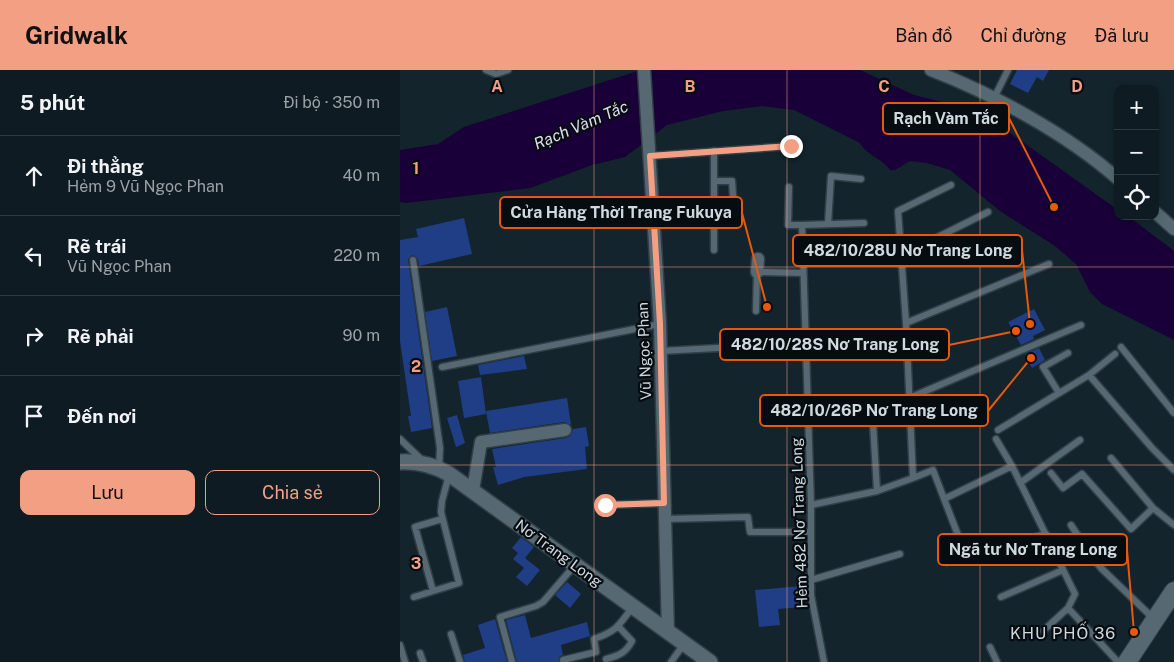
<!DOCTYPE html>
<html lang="vi">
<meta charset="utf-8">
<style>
body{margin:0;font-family:"Public Sans",sans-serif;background:#1c282f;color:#f1f3f6}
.controls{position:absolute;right:15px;top:15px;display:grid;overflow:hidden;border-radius:10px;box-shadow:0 2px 8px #0003}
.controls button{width:45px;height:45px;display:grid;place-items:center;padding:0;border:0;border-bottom:1px solid #2e3940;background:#0e1b22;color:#f1f3f6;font:25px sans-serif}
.stop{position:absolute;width:15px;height:15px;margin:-11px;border:4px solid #f39f84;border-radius:50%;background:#fff}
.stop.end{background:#f39f84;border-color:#fff;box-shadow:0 1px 5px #0008}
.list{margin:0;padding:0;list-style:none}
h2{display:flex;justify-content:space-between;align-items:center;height:65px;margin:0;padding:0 20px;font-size:21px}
h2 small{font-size:16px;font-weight:400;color:#9ba1a5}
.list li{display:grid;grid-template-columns:32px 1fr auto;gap:15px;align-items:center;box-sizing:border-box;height:80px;padding:0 20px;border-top:1px solid #2e3940}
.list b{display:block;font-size:19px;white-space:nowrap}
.list p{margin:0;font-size:16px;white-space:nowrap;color:#9ba1a5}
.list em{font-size:16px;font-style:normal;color:#9ba1a5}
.actions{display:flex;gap:10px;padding:15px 20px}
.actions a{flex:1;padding:11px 0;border:1px solid #f39f84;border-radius:10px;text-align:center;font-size:18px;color:#f39f84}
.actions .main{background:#f39f84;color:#111}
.icon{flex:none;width:28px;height:28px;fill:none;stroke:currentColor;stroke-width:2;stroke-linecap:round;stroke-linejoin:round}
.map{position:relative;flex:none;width:774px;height:592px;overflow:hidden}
header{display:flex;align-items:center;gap:30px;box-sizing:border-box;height:70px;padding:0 25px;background:#f39f84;color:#111}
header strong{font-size:24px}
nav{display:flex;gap:28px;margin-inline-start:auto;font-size:18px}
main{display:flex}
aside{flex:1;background:#0e1b22}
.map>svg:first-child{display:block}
.water{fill:#190038}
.building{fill:#1f3e86}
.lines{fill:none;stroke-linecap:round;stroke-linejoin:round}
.service-casing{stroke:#323e45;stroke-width:9}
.minor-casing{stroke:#323e45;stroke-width:15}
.tertiary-casing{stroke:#323e45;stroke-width:18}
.secondary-casing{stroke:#323e45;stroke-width:20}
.service{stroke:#566973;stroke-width:6}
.minor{stroke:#566973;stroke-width:12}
.tertiary{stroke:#566973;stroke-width:15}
.secondary{stroke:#566973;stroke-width:18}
.route{stroke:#f39f84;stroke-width:6}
.grid{fill:none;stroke:#f39f84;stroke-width:1;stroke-opacity:0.55}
.labels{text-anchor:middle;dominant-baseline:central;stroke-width:4.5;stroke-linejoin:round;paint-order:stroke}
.street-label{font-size:15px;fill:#cfdadf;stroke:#060c10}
.water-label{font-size:16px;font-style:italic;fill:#e2dcf3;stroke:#060c10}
.neighbourhood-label{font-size:16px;letter-spacing:1px;fill:#cfdadf;stroke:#060c10}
.grid-label{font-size:16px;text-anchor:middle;font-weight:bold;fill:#f39f84;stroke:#060c10;stroke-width:4.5;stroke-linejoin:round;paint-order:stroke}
.leader{fill:none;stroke:#e8590c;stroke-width:2}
.callout-dot{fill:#e8590c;stroke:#060c10;stroke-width:2}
.callout{fill:#060c10;stroke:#e8590c;stroke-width:2}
.callout-label{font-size:16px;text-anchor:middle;font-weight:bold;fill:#cfdadf}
</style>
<header>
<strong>Gridwalk</strong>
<nav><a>Bản đồ</a><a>Chỉ đường</a><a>Đã lưu</a></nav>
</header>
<main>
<aside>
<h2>5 phút<small>Đi bộ · 350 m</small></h2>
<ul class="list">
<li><svg class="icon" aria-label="ahead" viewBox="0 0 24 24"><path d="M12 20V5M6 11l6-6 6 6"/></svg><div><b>Đi thẳng</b><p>Hẻm 9 Vũ Ngọc Phan</p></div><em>40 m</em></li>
<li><svg class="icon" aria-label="left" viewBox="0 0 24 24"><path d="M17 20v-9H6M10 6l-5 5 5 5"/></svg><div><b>Rẽ trái</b><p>Vũ Ngọc Phan</p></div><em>220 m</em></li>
<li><svg class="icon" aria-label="right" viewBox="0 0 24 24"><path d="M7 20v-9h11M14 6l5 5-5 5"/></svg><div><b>Rẽ phải</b></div><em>90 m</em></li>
<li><svg class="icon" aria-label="arrive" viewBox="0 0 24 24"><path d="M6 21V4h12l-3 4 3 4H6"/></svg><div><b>Đến nơi</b></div></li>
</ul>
<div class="actions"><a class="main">Lưu</a><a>Chia sẻ</a></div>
</aside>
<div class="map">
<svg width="774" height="592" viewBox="0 0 774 592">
<rect width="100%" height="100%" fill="#13242d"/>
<path class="water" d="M241,0h219l54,25 56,14 16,7 132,94v6h10l46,35v89l-72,-36 -12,-12 -14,-28 -21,-18 -55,-35 -50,-41 -23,-7 -17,-2 -15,9h-5c-8,-12 -23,-14 -30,-27l-66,-33 -32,-4 -39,5 -56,14 -42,32 -33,8 -62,23 -124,15 -6,-1v-52l38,-6 26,-17z"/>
<path class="building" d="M617,0h32l-6,11 -6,-4 -9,16 -18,-9z
M64,148l8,36 -53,12 -1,-7 -3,-3 -3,-1 -4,4 24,169 -21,4 -3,-16h3l-11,-75v-101l18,-3 -2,-8z
M47,237l10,49 -25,5 -7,-49z
M634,239l11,21 -12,6 1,3 -13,6 -13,-23z
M639,278l6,12 -13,8 -7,-14z
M124,286l3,13 -47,6 -2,-10z
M81,307l5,37 -22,4 -6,-37z
M167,328l4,27 -7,-3 -74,11 -4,-22z
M57,345l8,28 -9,4 -9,-29z
M186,357l3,19 -4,1 2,22 -63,8 -26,8 -5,-18h3l-4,-18 74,-11 4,-2 3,-7z
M121,467l13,10 -9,11 15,12 -13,16 -11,-9 8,-9 -11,-9 5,-6 -6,-5z
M167,512l14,12 -11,14 -15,-13z
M401,516l2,21 -25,2 2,16 -21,2 -4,-37z
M125,545l6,23 56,-16 3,14 -29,9 2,10 -4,2v5h-42l-11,-42z
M95,549l12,43h-42l-2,-7 22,-7 -7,-23z"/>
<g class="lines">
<defs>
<path id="service" d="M86,0l10,4 12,-4
M594,28l14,-28
M249,86l142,-10
M314,111h18l2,28
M389,117l-1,38h14l9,280v90l13,67
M428,154l3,-48 30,3
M402,155l62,-2
M314,180v-99
M502,185l86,-43
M13,190l27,188 -1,20
M356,241l1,-39 46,1
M506,253l143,-59
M721,277l53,66
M260,281l116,-6
M42,297l218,-43
M689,305l26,-21
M659,323l-16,-26 25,-14
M509,328l172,-73
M473,353l4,68
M598,360l91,-55 63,73 22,22
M0,369l22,21
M596,369l16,27 63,128 -7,14 50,54
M711,388l42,50 21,17
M651,403l12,15 19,-14 49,55 22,-21
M513,408l20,-8 33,86
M620,413l60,-43
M544,429l68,-33
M205,435l59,-2
M411,435l66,-14 36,-13 -7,-155 -8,-112 53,-26
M265,449l83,-2 2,15h61
M671,455l20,31 11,13 52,50
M547,492l99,-28
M411,510l89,-26
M33,521l-18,-64 27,-8
M14,527l45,-14 -18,-71 1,-11 7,-26
M601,527l62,-27
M643,561l25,-23
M51,564l9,28
M0,575l5,17
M590,577l7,15
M20,583l3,9
M206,589c12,-3 20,-6 26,-18l-14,-15
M163,590l33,-8 -2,-13c23,-8 24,-13 38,-31
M112,592l-12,-45 36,-11 7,-4 32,-37
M271,592l13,-18"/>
<path id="minor" d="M244,0l16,254 8,308
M531,0c62,24 136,64 187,109
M755,142l19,17
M357,202l1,-13
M73,420l8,-48 84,-12"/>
<path id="tertiary" d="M0,392c18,-1 33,3 49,12l261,188"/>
<path id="secondary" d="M727,592l47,-71"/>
</defs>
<use href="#service" class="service-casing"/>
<use href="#minor" class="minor-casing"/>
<use href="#tertiary" class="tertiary-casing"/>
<use href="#secondary" class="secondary-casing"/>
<use href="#service" class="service"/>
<use href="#minor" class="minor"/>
<use href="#tertiary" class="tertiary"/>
<use href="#secondary" class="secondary"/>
</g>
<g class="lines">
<path class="route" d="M205,435l59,-2 -4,-179 -10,-168 141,-10"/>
</g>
<path class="grid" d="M194,0v592M387,0v592M580,0v592M0,197h774M0,395h774"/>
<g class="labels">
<g class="street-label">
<text transform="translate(244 281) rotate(-92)">Vũ Ngọc Phan</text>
<text transform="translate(399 453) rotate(-92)">Hẻm 482 Nơ Trang Long</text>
<text transform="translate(159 483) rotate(36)">Nơ Trang Long</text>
</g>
<g class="water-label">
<text transform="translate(181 55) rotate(-23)">Rạch Vàm Tắc</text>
</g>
<g class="neighbourhood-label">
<text x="663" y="563">KHU PHỐ 36</text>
</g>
</g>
<g class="grid-label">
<text x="97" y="22">A</text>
<text x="290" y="22">B</text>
<text x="484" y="22">C</text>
<text x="677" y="22">D</text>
<text x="16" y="104">1</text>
<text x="16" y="302">2</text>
<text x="16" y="499">3</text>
</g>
<path class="leader" d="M654 137L609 48M367 237L342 143M630 254L622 180M616 261L549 275M631 288L588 341M734 562L727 480"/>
<g class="callout-dot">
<circle cx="654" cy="137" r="5"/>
<circle cx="367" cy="237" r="5"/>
<circle cx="630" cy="254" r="5"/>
<circle cx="616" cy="261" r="5"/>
<circle cx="631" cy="288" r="5"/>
<circle cx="734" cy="562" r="5"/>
</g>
<g class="callout">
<rect x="483" y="33" width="126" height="31" rx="5"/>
<rect x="100" y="127" width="242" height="31" rx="5"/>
<rect x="393" y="165" width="229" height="31" rx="5"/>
<rect x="320" y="259" width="229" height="31" rx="5"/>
<rect x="360" y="325" width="228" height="31" rx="5"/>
<rect x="538" y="464" width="189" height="31" rx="5"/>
</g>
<g class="callout-label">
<text x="546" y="54">Rạch Vàm Tắc</text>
<text x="221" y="148">Cửa Hàng Thời Trang Fukuya</text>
<text x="508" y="186">482/10/28U Nơ Trang Long</text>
<text x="435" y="280">482/10/28S Nơ Trang Long</text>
<text x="474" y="346">482/10/26P Nơ Trang Long</text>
<text x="633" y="485">Ngã tư Nơ Trang Long</text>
</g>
</svg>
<div class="controls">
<button>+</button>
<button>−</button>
<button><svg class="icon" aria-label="locate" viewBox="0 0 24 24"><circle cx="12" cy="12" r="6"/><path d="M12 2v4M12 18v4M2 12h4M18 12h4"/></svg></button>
</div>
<div class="stop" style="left:205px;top:435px"></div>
<div class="stop end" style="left:391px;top:76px"></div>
</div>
</main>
